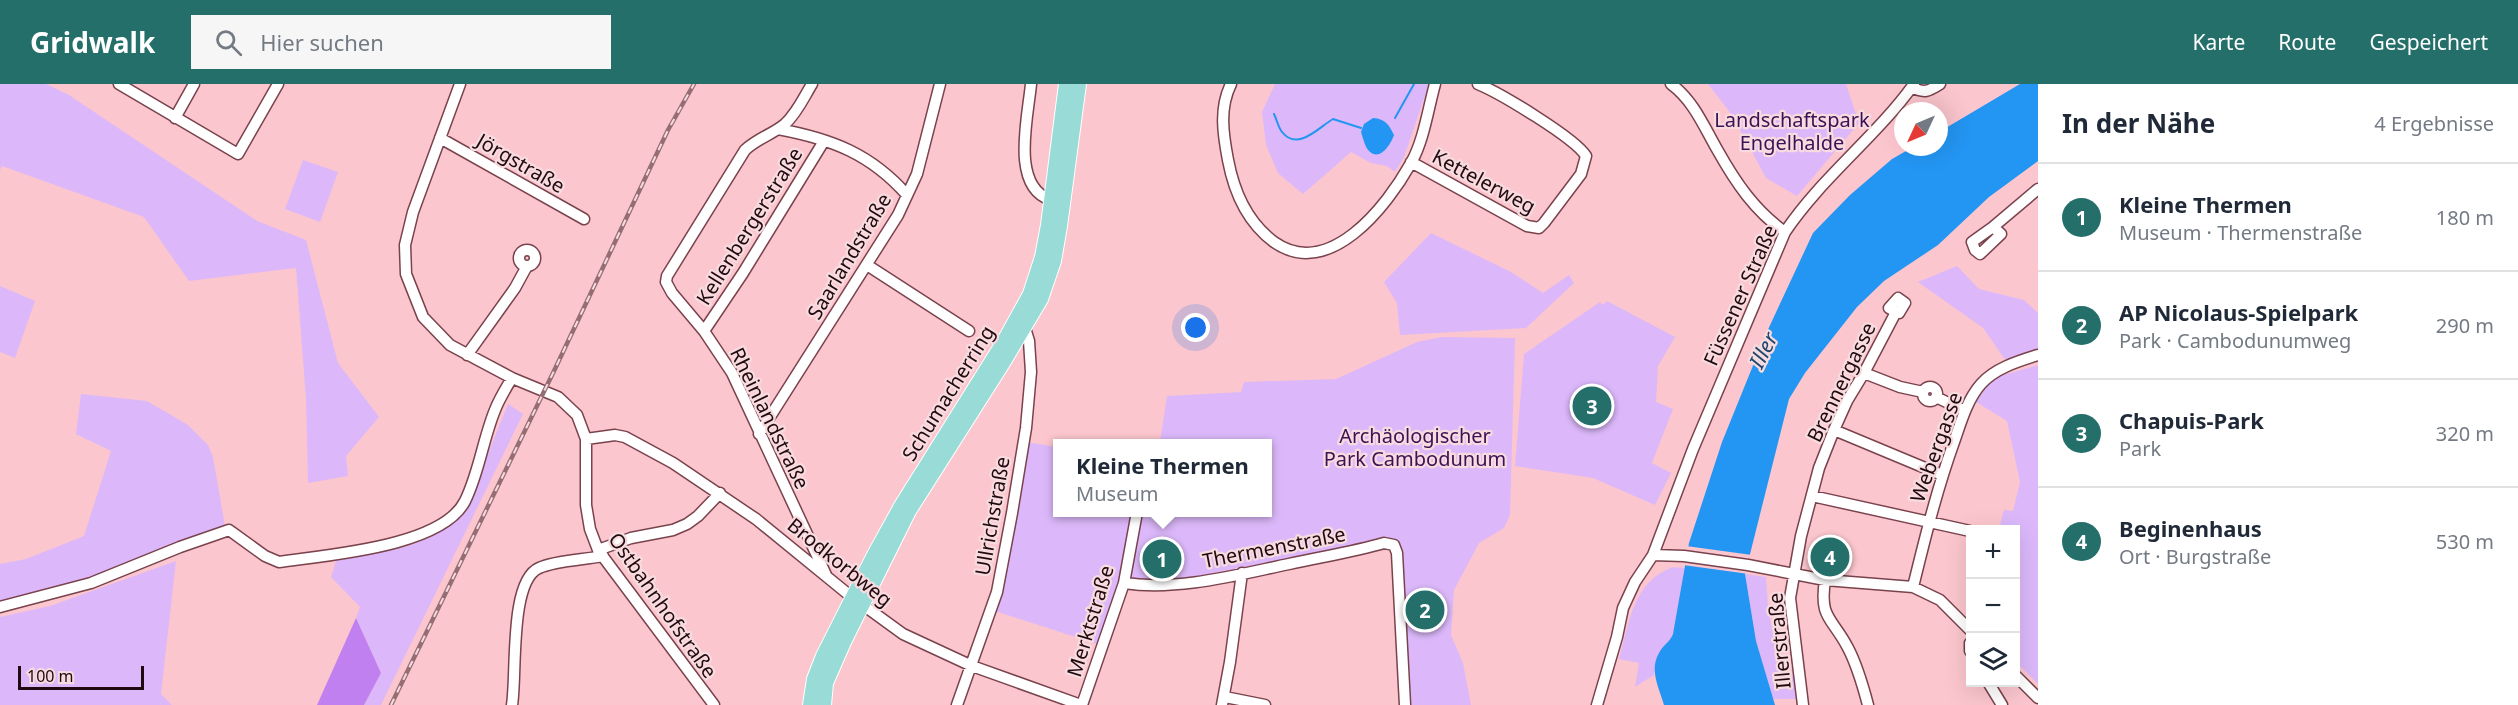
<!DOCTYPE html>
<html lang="de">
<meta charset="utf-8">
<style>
body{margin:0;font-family:"Noto Sans",sans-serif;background:#f6f6f7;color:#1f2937}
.controls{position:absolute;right:18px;bottom:18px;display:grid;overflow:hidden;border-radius:0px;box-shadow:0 6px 24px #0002}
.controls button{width:54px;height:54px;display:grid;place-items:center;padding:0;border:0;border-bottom:2px solid #e0e1e3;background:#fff;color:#1f2937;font:30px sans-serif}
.compass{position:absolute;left:1894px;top:18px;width:54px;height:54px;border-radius:50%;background:#fff;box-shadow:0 6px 24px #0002;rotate:226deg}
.scale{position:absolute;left:18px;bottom:15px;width:126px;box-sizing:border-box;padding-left:6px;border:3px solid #200a0f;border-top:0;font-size:16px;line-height:21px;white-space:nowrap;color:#200a0f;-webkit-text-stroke:4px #f7dbdf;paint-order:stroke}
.you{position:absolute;left:1196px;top:244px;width:21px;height:21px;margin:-15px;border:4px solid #fff;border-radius:50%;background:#1a73e8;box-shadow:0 0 0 9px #1a73e833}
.badge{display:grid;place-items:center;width:39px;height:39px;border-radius:50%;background:#246f6a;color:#fff;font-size:20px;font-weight:700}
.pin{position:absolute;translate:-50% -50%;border:3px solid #fff;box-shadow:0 2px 6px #0006}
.popup{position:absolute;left:1053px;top:355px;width:219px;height:78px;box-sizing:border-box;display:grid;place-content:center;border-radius:0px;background:#fff;filter:drop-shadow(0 2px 4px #0005);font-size:20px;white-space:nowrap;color:#747a83}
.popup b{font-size:22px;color:#1f2937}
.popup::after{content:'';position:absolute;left:50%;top:100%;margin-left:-12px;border:12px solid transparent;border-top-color:#fff}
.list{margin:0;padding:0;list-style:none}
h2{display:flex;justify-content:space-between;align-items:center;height:78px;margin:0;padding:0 24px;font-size:26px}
h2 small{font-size:20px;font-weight:400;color:#747a83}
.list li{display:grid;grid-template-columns:39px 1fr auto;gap:18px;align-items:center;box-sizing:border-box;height:108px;padding:0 24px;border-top:2px solid #e0e1e3}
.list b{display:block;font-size:22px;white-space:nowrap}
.list p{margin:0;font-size:20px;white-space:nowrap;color:#747a83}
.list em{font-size:20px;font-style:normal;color:#747a83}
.icon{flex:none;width:33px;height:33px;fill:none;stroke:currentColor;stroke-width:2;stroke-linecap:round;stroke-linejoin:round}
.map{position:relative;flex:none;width:2038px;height:621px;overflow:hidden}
header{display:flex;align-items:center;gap:36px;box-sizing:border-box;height:84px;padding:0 30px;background:#246f6a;color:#fff}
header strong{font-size:28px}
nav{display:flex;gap:33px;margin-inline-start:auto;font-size:21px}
.search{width:420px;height:54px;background:#f6f6f7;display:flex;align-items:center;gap:15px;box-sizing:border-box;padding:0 21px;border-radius:0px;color:#747a83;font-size:22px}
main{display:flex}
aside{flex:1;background:#fff}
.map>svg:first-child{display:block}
.green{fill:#dcb8fa}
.forest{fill:#c080ef}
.water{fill:#2395f2}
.pier{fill:#fcc6ce}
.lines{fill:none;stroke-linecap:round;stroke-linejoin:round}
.stream{stroke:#2395f2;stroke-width:2}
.minor-casing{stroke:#79424c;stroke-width:13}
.major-casing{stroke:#fff;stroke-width:16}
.minor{stroke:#fff;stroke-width:10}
.major{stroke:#98dbd7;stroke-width:14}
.rail-casing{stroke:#956e74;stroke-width:4.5}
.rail{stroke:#f7dbdf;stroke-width:2;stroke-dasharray:7;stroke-linecap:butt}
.labels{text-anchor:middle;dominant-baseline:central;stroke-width:4.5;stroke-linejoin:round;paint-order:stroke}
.park-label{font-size:20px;fill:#3c1156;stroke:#f7dbdf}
.street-label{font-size:20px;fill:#200a0f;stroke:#f7dbdf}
.water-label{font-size:21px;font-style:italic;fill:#1f476e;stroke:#f7dbdf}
</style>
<header>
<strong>Gridwalk</strong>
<div class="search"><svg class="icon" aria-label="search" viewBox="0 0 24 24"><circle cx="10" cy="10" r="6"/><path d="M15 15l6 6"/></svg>Hier suchen</div>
<nav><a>Karte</a><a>Route</a><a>Gespeichert</a></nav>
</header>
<main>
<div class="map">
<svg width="2038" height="621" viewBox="0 0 2038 621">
<rect width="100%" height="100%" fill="#fcc6ce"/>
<path class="green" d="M0,0h46l23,11 188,126 49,19 32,123 41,54 -33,39 2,20 -40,7 -2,-84 -10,-131 -107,13 -45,-64 -142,-51 -2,4z
M1275,0h154l-25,73 -9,15 -8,-6 -16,-3 -20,-11 -48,42 -25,-21 -12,-28 -4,-33z
M1708,0h138l13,39 -62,73 -31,-18 -34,-63z
M303,76l35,12 -18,50 -35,-13z
M1431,149l80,39 32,21 26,-18 5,8 -48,45 -126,7 -3,-32 -13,-21z
M1957,182l22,23 45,11 14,13v37l-32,11 -23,-33 -65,-46z
M0,202l35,15 -20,57 -15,-6z
M1607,217l68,36 -17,29 -2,36 17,7 -21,54 19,10 -16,32 -62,-27 -78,-12 9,-112 76,-52 3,3z
M1442,253l73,1 -5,177 -6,13 -25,15 -25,47 -3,45 12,28 8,42h-61l-9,-155 -10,-12 -198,39 -47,4 -26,-2 -23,65 -102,-33 31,-169 31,5v65h210v-68l-107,-2 7,-46 74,-4 3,-10 92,-3 81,-37z
M2038,281v319l-22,-22v-132l-17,-1 5,-19 9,1 7,-29 -13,-61 -31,-19 17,-24z
M81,310l66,7 41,24 20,20 5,12 12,69 -136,53 -89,24v-39l26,-5 58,-23 27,-85 -35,-17z
M508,320l15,10 -142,291h-17l17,-32 -25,-55 4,-11 -29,-30 5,-16 72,-15 29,-13 27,-20z
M176,477l-15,133 11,11h-172v-88l50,-11z
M1673,483l11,1c-2,22 -4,44 -11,65 -5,17 -16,19 -19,42l-19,12 4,-24 -20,-4c10,-36 14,-78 54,-92z
M1745,490l21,3 2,30 13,68 13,-1 4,25h-25l-17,-58z"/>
<path class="forest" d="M356,534l25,55 -17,32h-47z"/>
<path class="water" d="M2020,0h18v77l-49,36 -51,48 -54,36 -27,26 -52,66 -16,26 -44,175 11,67 19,64h-111c-5,-17 -15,-35 -5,-52 4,-8 11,-11 14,-19l16,-91 33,-101 43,-106 48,-103 37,-38 42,-36 21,-12h26v-15z
M1373,34c13,1 16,7 21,17 -3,9 -14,27 -25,16 -4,-4 -6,-13 -8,-19l3,-8z"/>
<path class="pier" d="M1686,462l66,9 -2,17 -1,2 -66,-9z"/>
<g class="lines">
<path class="stream" d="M1274,30c3,6 4,13 8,18 16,20 37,-5 51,-13l28,9
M1395,34l19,-34"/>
<defs>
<path id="minor" d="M119,0l119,70 40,-70
M460,0l-47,128 -8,33 1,29 17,43 27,28 62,33 46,19 19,18 9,24v66l4,24 8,21 116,155
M812,0c-8,13 -15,29 -27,40 -12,10 -27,14 -40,26l-78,126 -1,6 6,11 32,38 28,42 95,204
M1031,0c-3,33 -21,103 20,116
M1231,0c-12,24 -8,50 -3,76 6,32 19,62 46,82 55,39 113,-36 137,-79 13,-23 17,-54 24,-79
M1671,0c23,17 33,43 47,67 18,32 37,60 67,81
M1912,3c12,7 17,4 28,-3
M175,34l19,-34
M778,45c54,10 93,25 129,66
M440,54l144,81
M1411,78l116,64 12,2 5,-5 37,-49 5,-18c-11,-18 -86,-63 -108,-72
M1993,143l8,7 -21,20 -5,-4 -3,-8 21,-15 45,-38
M519 174a8 8 0 1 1 16 0a8 8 0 1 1-16 0Z
M867,181l102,66
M704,247l39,-58 81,-132
M467,271l48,-67 12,-22
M1864,289l36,14 23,5
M1923 310a7 7 0 1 1 14 0a7 7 0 1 1-14 0Z
M1936,313l29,14
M1834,346l108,45
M759,350l139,-219 19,-41 23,-90
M586,355l29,-4 10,2 48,26 83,56 92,75 55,40 69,32 109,39
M1812,412l158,35
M598,466l33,-12 42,-8 14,-6 11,-8 22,-23
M1653,471l31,1 64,9 77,15 88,7 27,13 30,30
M1825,496c-6,39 7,37 23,68 9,17 15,38 20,57
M1124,499c54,8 112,-8 165,-19 31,-7 64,-12 95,-21l10,2 3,8 8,152
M1913,503c12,-49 24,-98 41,-145 7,-20 13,-42 27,-58 14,-16 38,-23 57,-29
M0,523l91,-24 89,-36 49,-17 36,26 14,6c47,-7 163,-15 186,-61 14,-28 18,-62 30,-91 4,-11 11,-22 17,-32
M1970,559v8
M2016,592l22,22
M1988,598l14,23
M1225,613l40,8
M512,621c5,-30 -3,-124 27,-137 18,-8 44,-8 64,-12
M957,621l40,-113 15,-79 14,-85 5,-56 -2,-31 -4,-13
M1082,621l42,-122 13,-71
M1222,621l8,-43 12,-89
M1597,621l20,-68 6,-29 12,-26 18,-27 40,-106 92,-217c37,-55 91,-95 129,-148
M1803,621l-13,-107 11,-62 18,-68 15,-38 13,-29 17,-28 32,-61 3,1 6,-10 -7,-5 -9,10 7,4"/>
<path id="major" d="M810,621l4,-26 9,-23 51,-101 27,-49 102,-163 27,-49 12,-37 6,-32 18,-141
M824,621l2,-22 18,-41 65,-131 94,-148 38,-64 13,-38 6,-35 19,-142"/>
</defs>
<use href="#minor" class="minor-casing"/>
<use href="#major" class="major-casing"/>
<use href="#minor" class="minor"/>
<use href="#major" class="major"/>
<defs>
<path id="rail" d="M391,621l163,-334 114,-241 26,-46"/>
</defs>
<use href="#rail" class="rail-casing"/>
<use href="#rail" class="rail"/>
</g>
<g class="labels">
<g class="park-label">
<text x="1792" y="35">Landschaftspark<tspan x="1792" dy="23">Engelhalde</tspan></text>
<text x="1415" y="351">Archäologischer<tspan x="1415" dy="23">Park Cambodunum</tspan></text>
</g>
<g class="street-label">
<text transform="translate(521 79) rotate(30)">Jörgstraße</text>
<text transform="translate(1484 97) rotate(28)">Kettelerweg</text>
<text transform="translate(749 142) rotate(-58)">Kellenbergerstraße</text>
<text transform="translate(849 172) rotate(-59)">Saarlandstraße</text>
<text transform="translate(1740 211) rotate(-66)">Füssener Straße</text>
<text transform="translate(1841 298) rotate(-64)">Brennergasse</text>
<text transform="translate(948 309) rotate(-58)">Schumacherring</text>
<text transform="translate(770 334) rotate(64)">Rheinlandstraße</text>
<text transform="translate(1936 363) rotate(-70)">Webergasse</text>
<text transform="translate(992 432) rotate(-80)">Ullrichstraße</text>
<text transform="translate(1274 463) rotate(-11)">Thermenstraße</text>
<text transform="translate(840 478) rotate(39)">Brodkorbweg</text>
<text transform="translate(663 521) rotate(55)">Ostbahnhofstraße</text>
<text transform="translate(1090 537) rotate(-73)">Merktstraße</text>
<text transform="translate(1779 557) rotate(-95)">Illerstraße</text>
</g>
<g class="water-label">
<text transform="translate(1763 266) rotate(-63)">Iller</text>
</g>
</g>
</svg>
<div class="controls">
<button>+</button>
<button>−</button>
<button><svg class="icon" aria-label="layers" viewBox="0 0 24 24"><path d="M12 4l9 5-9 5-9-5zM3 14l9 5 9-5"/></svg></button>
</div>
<svg class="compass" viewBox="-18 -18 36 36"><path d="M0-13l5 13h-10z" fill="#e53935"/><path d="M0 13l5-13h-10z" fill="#747a83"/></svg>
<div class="scale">100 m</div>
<div class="you"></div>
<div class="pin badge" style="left:1162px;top:475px">1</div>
<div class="popup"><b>Kleine Thermen</b>Museum</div>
<div class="pin badge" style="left:1425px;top:526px">2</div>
<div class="pin badge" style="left:1592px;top:322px">3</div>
<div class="pin badge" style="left:1830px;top:473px">4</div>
</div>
<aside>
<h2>In der Nähe<small>4 Ergebnisse</small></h2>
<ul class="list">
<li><span class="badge">1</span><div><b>Kleine Thermen</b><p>Museum · Thermenstraße</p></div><em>180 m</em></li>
<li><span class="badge">2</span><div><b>AP Nicolaus-Spielpark</b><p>Park · Cambodunumweg</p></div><em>290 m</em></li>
<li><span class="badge">3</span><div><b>Chapuis-Park</b><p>Park</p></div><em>320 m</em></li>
<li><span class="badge">4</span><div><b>Beginenhaus</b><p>Ort · Burgstraße</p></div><em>530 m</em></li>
</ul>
</aside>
</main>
